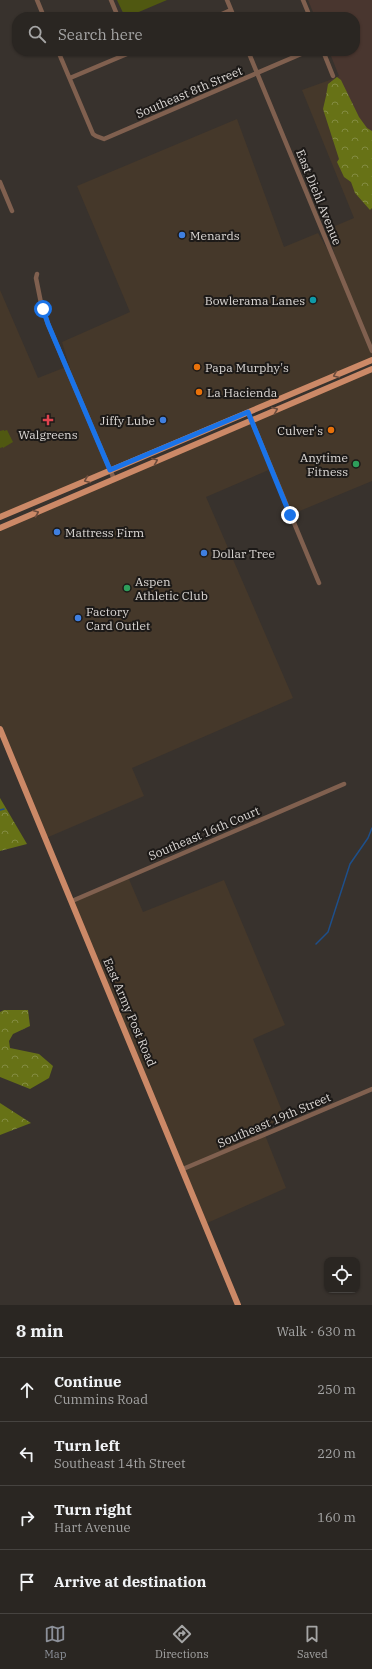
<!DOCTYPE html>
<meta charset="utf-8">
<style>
body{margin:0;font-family:"IBM Plex Serif",serif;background:#36322f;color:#f1f3f6}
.controls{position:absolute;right:12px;bottom:12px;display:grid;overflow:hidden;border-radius:8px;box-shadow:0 1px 3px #0004}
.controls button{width:36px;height:36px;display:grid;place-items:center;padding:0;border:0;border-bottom:1px solid #464340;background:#2a2622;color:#f1f3f6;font:20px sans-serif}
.stop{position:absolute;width:12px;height:12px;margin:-9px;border:3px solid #1a73e8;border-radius:50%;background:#fff}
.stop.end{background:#1a73e8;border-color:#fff;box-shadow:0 1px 4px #0008}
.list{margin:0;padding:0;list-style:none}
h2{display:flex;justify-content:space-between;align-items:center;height:52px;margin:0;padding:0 16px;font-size:17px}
h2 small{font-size:13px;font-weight:400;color:#a5a5a5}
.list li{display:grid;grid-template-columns:26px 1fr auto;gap:12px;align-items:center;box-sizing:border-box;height:64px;padding:0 16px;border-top:1px solid #464340}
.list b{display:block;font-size:15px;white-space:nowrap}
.list p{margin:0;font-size:13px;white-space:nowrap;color:#a5a5a5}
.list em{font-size:13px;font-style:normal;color:#a5a5a5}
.icon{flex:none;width:22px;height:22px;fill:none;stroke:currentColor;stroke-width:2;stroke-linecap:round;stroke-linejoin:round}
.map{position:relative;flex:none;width:372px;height:1305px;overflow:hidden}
.search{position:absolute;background:#2a2622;box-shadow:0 1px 3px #0004;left:12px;right:12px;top:12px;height:44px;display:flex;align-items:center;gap:10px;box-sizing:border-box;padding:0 14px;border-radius:16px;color:#a5a5a5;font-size:15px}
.sheet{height:308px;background:#2a2622}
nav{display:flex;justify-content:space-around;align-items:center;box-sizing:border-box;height:56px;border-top:1px solid #464340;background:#2a2622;font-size:11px;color:#a5a5a5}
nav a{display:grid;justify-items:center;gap:2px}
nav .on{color:#8c9099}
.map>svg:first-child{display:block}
.commercial{fill:#45382a}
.education{fill:#49362f}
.green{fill:#505811}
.forest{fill:url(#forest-crowns)}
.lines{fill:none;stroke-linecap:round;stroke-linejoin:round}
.stream{stroke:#1e4f8a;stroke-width:1.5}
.minor{stroke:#80604f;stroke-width:4.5}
.major{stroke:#cc8967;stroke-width:6}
.oneway{stroke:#6c4c3c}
.route{stroke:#1a73e8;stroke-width:5}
.shop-dot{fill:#3f7fe0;stroke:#1d1a18;stroke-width:1.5}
.culture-dot{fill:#0f9aa8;stroke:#1d1a18;stroke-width:1.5}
.food-dot{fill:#e8710a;stroke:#1d1a18;stroke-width:1.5}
.health-dot{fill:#e0444e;stroke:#1d1a18;stroke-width:1.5}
.leisure-dot{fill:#2e9e5b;stroke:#1d1a18;stroke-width:1.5}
.labels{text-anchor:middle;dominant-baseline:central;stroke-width:4;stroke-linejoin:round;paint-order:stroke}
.street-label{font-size:12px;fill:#ddd9d6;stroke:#1d1a18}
.poi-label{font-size:12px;fill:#ddd9d6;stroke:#1d1a18;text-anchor:start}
</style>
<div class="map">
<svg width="372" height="1305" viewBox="0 0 372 1305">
<defs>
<pattern id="forest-crowns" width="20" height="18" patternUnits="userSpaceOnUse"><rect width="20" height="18" fill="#677216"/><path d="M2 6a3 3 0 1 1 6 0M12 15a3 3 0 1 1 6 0" fill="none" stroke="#838c42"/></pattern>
</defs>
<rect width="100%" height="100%" fill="#38322d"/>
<path class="commercial" d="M330,80l25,61 17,-7v226l-372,156v-226l38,88 28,-11 9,18 -13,-43 68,-30 -53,-126 160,-67 47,128 34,-14 20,35 -10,-39 26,-11 -52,-128z
M372,369v112l-82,34 -19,-46 -65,28 87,201 -161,70 12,28 -98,42 -46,-109v-201z
M128,877l15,35 81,-32 61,145 -32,14 31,77 -45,30 26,-11 21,53 -81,36 -133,-323z"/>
<path class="education" d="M308,0h64v134l-17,7 -25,-61 9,-4 -10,-25h26v-34h-40z"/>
<path class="green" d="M117,0h50l-40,17h-2z
M4,430v1l3,-1 6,12 -10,6v-1l-3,1v-17z"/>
<path class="forest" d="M337,77l4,3 18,37 8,11 5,3v77l-2,2 -15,-17 -4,-11 -7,-5 -7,-15 2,-3 -16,-50 3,-13 2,-12z
M0,798l27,46 -27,7z
M4,1010h24l2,16 -17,8 -4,7 1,7 29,6 14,12 -4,12 -19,11 -30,-12v-65z
M0,1103l31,20 -31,12z"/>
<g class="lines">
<path class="stream" d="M0,810l4,-1
M316,944l12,-12 22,-68 18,-26 4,-10"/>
<path class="minor" d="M37,0l7,17
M111,0l7,17
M227,0l7,17
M303,0l7,17
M215,17l16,-7
M58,51l35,83 3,2 8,3 204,-88
M248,51l124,300
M323,51l10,25
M70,78l64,-27
M0,182l12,29
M37,274l-1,4 5,25 7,21 66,155
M248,412l71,171
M72,901l272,-117
M183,1169l189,-80"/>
<path class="major" d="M0,517l372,-157
M0,528l372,-159
M0,729l238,576"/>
</g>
<defs><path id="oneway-chevron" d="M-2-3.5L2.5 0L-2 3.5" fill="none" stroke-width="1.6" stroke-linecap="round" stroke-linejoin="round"/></defs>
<g class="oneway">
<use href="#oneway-chevron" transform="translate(336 375) rotate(157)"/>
<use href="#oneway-chevron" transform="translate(275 410) rotate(-23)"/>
<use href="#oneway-chevron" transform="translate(155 461) rotate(-23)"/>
<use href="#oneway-chevron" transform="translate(87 480) rotate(157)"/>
<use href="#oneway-chevron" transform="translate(36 513) rotate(-23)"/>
</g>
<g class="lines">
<path class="route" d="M43,309l5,15 62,146 138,-58 42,103"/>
</g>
<g class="shop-dot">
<circle cx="182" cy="235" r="4"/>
<circle cx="163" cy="420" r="4"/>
<circle cx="57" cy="532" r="4"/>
<circle cx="204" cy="553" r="4"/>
<circle cx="78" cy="618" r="4"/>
</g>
<circle class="culture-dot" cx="313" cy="300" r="4"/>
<g class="food-dot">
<circle cx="197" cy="367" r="4"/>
<circle cx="199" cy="392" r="4"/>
<circle cx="331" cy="430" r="4"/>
</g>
<path class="health-dot" d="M46 414h4v4h4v4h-4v4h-4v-4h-4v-4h4z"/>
<g class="leisure-dot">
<circle cx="356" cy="464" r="4"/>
<circle cx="127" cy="588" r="4"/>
</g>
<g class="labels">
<g class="street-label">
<text transform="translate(189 92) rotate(-23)">Southeast 8th Street</text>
<text transform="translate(319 197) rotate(68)">East Diehl Avenue</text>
<text transform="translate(204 833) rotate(-23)">Southeast 16th Court</text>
<text transform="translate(130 1012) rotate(67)">East Army Post Road</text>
<text transform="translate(274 1120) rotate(-23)">Southeast 19th Street</text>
</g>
<g class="poi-label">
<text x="190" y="235">Menards</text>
<text x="305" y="300" text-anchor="end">Bowlerama Lanes</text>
<text x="205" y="367">Papa Murphy's</text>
<text x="207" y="392">La Hacienda</text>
<text x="155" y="420" text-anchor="end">Jiffy Lube</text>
<text x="323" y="430" text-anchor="end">Culver's</text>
<text x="48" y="434" text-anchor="middle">Walgreens</text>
<text x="348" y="457" text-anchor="end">Anytime<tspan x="348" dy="14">Fitness</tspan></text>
<text x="65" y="532">Mattress Firm</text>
<text x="212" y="553">Dollar Tree</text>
<text x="135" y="581">Aspen<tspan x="135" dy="14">Athletic Club</tspan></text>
<text x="86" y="611">Factory<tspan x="86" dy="14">Card Outlet</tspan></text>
</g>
</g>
</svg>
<div class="controls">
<button><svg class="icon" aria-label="locate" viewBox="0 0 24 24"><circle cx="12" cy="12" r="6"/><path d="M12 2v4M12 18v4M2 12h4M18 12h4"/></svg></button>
</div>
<div class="stop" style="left:43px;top:309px"></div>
<div class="stop end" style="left:290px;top:515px"></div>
<div class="search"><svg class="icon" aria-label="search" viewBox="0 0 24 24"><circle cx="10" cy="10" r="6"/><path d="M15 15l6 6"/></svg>Search here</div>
</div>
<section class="sheet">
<h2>8 min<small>Walk · 630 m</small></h2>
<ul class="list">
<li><svg class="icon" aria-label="ahead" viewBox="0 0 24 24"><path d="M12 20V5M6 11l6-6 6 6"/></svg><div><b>Continue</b><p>Cummins Road</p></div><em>250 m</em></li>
<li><svg class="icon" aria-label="left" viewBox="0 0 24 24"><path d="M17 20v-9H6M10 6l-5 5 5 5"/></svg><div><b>Turn left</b><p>Southeast 14th Street</p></div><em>220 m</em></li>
<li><svg class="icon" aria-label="right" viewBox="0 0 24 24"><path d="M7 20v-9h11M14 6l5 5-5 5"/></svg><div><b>Turn right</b><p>Hart Avenue</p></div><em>160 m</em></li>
<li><svg class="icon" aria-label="arrive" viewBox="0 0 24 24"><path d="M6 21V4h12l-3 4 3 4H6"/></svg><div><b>Arrive at destination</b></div></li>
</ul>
</section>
<nav>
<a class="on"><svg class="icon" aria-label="map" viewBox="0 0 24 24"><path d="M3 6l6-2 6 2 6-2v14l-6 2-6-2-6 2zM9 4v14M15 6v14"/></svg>Map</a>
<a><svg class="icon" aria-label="directions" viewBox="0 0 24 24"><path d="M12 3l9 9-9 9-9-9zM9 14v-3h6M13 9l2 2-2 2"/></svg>Directions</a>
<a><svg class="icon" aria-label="saved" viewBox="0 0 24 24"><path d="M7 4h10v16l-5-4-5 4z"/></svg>Saved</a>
</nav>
